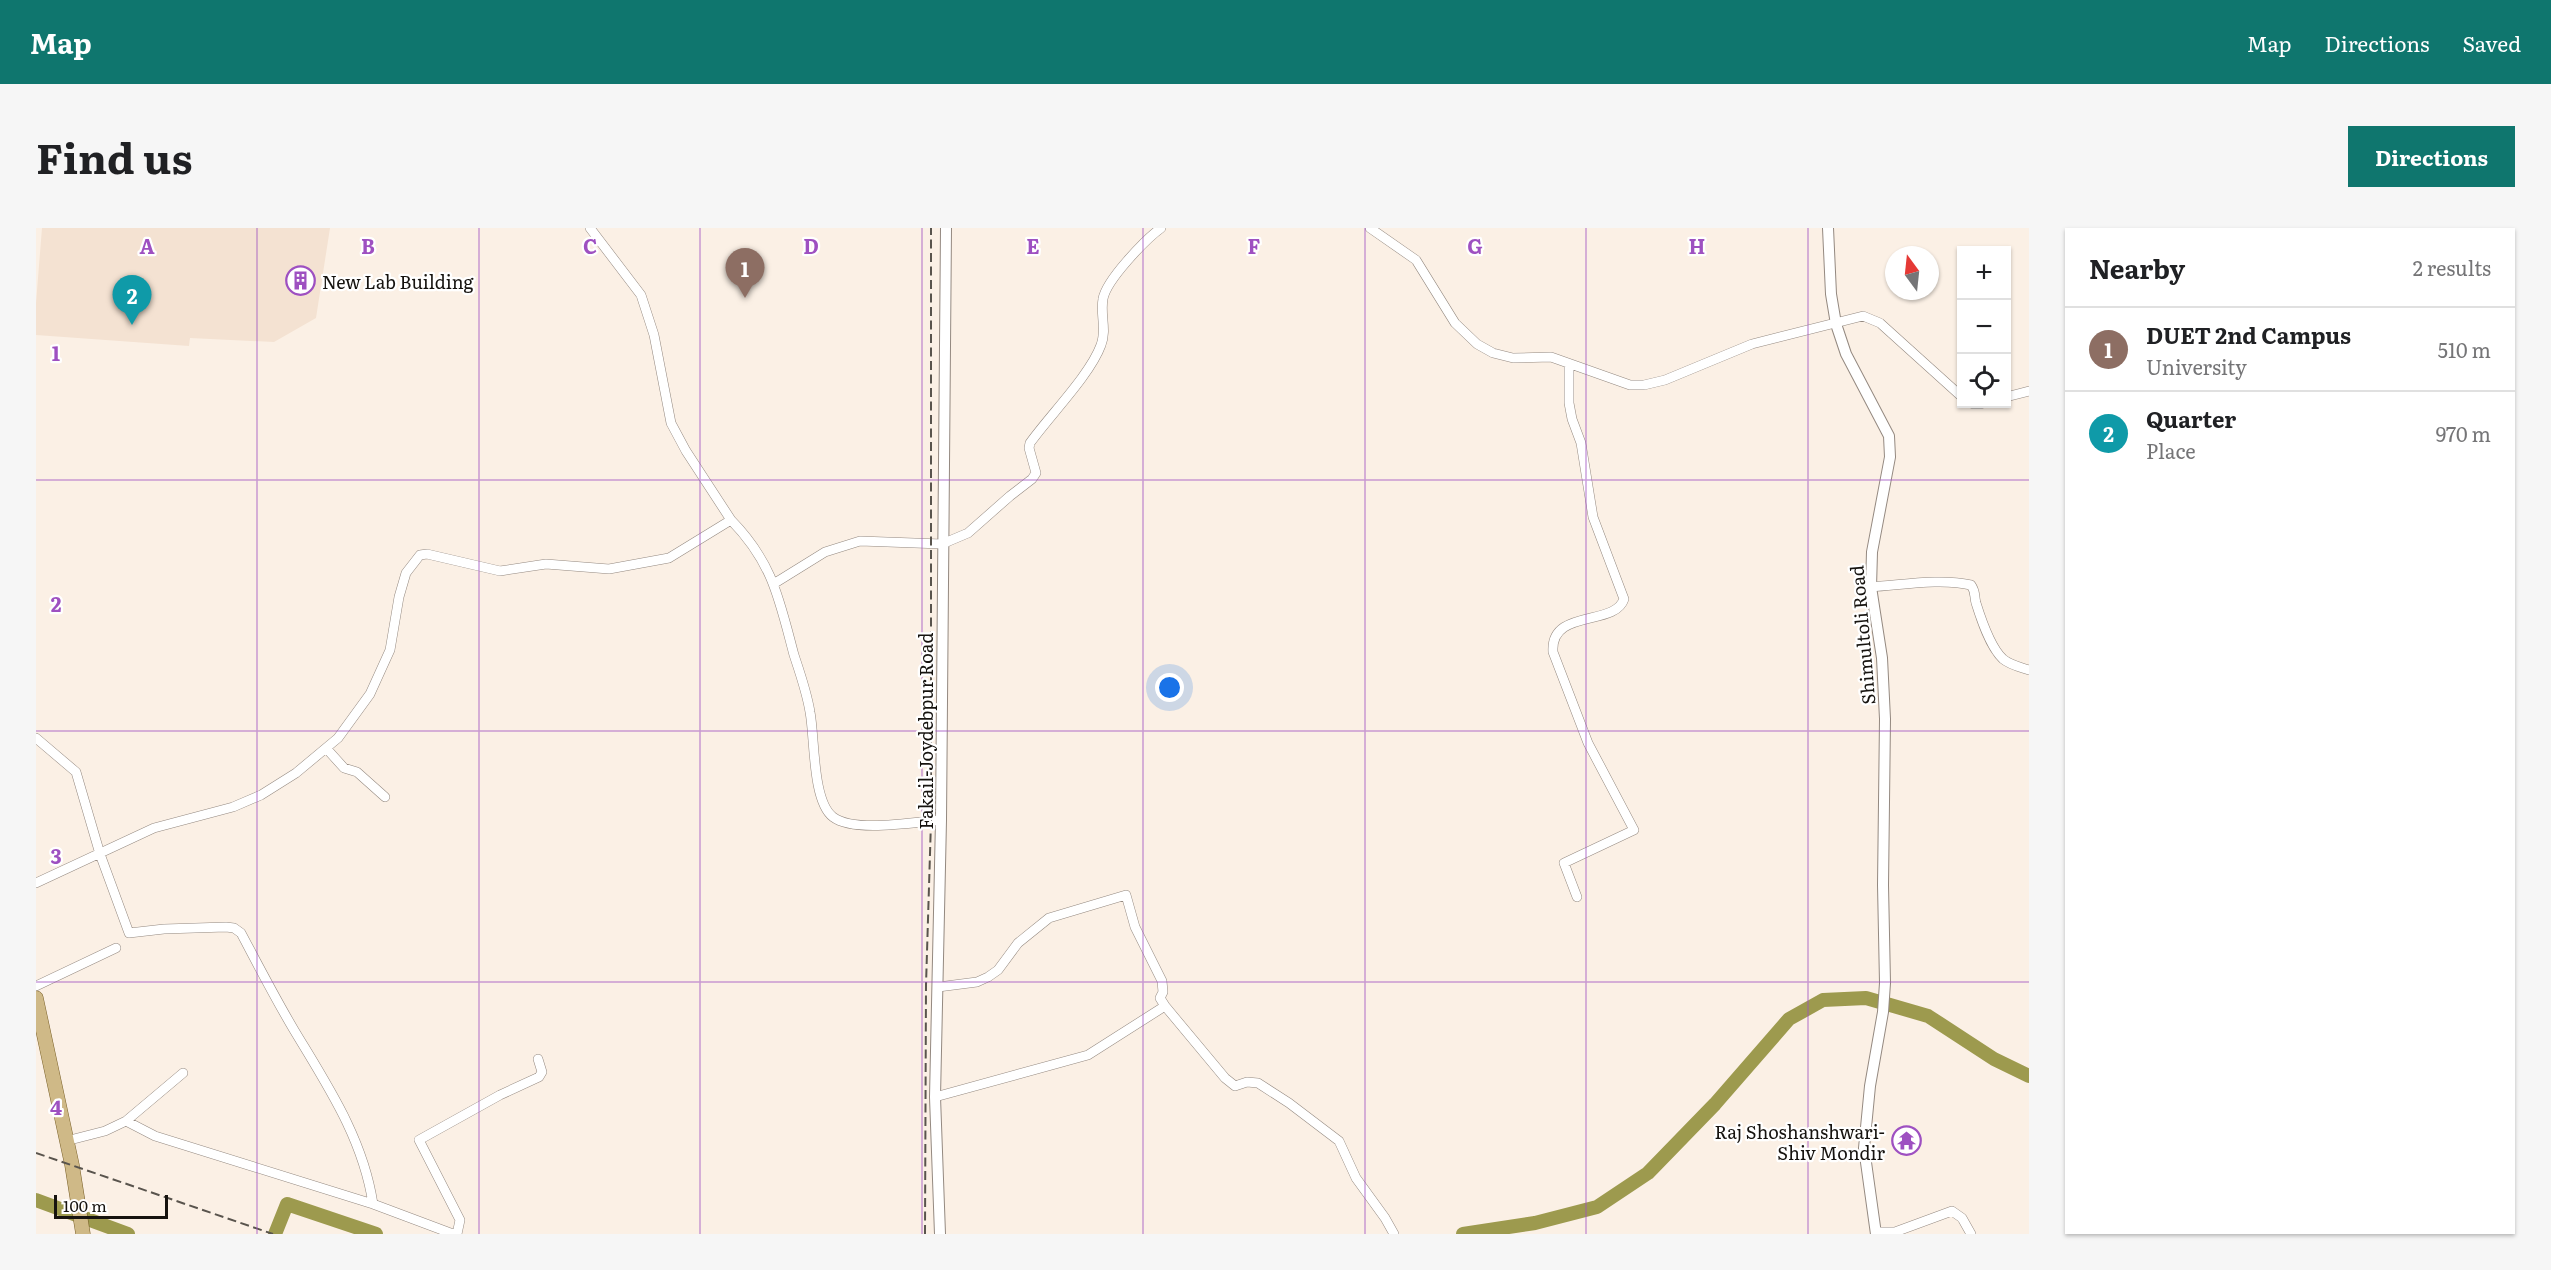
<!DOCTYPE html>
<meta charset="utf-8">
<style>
body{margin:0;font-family:Literata,serif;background:#f6f6f6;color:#202124}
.controls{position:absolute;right:18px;top:18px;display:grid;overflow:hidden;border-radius:0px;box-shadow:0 2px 4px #0004}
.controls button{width:54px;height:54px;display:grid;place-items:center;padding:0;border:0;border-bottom:2px solid #e0e0e0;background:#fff;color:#202124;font:30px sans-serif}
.compass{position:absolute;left:1849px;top:18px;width:54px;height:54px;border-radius:50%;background:#fff;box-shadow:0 2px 4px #0004;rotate:345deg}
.scale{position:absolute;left:18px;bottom:15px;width:114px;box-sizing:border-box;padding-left:6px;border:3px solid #16130f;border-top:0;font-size:16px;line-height:21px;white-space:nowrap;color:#16130f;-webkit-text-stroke:4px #fff;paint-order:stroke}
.you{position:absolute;left:1134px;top:460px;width:21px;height:21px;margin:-15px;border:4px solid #fff;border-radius:50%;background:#1a73e8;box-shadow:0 0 0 9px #1a73e833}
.badge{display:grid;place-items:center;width:39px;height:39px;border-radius:50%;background:#0f766e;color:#fff;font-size:20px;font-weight:700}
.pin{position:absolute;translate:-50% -50px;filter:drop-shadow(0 2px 3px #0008)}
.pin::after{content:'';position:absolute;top:32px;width:21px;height:18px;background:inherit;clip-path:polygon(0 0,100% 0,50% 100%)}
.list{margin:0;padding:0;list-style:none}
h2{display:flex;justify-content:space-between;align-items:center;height:78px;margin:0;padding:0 24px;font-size:26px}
h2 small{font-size:20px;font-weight:400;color:#757577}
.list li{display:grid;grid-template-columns:39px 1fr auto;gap:18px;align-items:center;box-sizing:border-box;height:84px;padding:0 24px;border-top:2px solid #e0e0e0}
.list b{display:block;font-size:22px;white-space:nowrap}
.list p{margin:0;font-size:20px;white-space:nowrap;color:#757577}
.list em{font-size:20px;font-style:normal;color:#757577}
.icon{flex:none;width:33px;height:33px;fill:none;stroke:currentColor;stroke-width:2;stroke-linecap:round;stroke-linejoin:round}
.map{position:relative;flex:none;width:1993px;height:1006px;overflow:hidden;border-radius:0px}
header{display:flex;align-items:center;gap:36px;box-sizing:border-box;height:84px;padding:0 30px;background:#0f766e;color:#fff}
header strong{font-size:28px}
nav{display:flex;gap:33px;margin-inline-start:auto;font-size:21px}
.intro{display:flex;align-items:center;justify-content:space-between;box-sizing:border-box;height:144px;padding:0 36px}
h1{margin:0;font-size:42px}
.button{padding:15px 27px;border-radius:0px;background:#0f766e;color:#fff;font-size:21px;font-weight:700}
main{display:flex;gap:36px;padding:0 36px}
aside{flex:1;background:#fff;border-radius:0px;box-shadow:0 2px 4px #0004}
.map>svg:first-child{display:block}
.built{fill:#f4e2d2}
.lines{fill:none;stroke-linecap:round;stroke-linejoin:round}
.river{stroke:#9d9a4e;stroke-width:14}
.minor-casing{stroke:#948980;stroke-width:10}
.tertiary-casing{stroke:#948980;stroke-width:12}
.primary-casing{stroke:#796029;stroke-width:15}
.minor{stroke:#fff;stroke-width:9}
.tertiary{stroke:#fff;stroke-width:10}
.primary{stroke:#cfb987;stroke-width:14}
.rail{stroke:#59544d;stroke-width:2;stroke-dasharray:9 4.5;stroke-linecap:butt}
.grid{fill:none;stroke:#9e50c1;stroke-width:1.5;stroke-opacity:0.55}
.labels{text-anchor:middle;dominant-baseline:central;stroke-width:4.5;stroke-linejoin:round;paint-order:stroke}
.poi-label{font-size:18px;fill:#16130f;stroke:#fff;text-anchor:start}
.street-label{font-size:18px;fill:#16130f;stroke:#fff}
.grid-label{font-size:20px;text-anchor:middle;font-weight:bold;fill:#9e50c1;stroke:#fff;stroke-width:4.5;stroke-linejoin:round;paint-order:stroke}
</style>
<header>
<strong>Map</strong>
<nav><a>Map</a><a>Directions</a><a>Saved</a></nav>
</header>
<div class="intro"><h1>Find us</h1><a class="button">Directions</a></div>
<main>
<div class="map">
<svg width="1993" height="1006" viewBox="0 0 1993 1006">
<rect width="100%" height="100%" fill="#fbf0e5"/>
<path class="built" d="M6,0h288l-14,90 -42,24 -84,-4 -1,8 -153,-11v-32z"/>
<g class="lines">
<path class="river" d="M0,972l92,34
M239,1006l12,-30 89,30
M1427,1006l72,-11 62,-16 51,-34 67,-69 74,-85 34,-19 43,-2 62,18 66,43 35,17"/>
<defs>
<path id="minor" d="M554,0l51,67 13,40 17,88 15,28 45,69
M1334,0l46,32 39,63 22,21 16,9 20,5 38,-1 79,28h14l21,-5 87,-36 111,-28 17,7 82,74
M1533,136v39l3,16 9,24 12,74 31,82c-9,28 -74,9 -71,53l35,91 46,87 -70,33 13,34
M1970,169l23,-6
M1937,176h8
M739,355l50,-31 35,-11 82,3 26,-11 42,-37 22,-17 4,-6 -7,-25 1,-5c20,-28 60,-68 71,-98 6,-15 -1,-31 2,-46 3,-19 43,-60 58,-71
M1835,359c32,-2 69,-9 100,-2 5,7 3,11 5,18 5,16 14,44 27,56 7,6 17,8 26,11
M0,510l40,34 24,82 29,79 35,-4 62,-2 8,1 7,5c17,32 34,65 53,97 33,55 69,108 79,174l80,30
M290,520l18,20 13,4 28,25
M0,655l118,-55 79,-21 28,-12 35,-22 42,-35 32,-44 20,-44 9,-53 7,-24 14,-18 7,-1 73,17 46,-7 63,5 60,-11 62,-38c42,43 48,79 63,135 6,18 13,38 16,57 5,26 2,89 23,105 21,16 82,5 108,3
M0,758l80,-38
M902,759l39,-5 11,-5 10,-7 20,-27 31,-25 77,-23 9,32 27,54 1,11 -3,6 5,8 60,72 10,8 12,-4 11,1 31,20 50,38 17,37 29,40 9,16
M899,869l153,-42 77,-49
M90,893l29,15 218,68
M30,913l39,-10 21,-10 57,-48
M1841,1004h18l57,-21 10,7 9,16
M421,1006l3,-14 -41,-80 81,-45 39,-18 3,-5 -4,-13"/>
<path id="tertiary" d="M1792,0l3,66 5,30 10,30 43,82 1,21 -18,95 -1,35 11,71 3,61 -2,166 2,98 -2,29 -13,74 -6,62 12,86
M904,1006l-5,-137 6,-277 5,-592"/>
<path id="primary" d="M0,770l36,167 11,69"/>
</defs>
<use href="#minor" class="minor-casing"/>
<use href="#tertiary" class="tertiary-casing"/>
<use href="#primary" class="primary-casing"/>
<use href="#minor" class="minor"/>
<use href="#tertiary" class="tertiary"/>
<use href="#primary" class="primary"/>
<path class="rail" d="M0,925l237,81
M889,1006l1,-249 5,-164v-593"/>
</g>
<path class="grid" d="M221,0v1006M443,0v1006M664,0v1006M886,0v1006M1107,0v1006M1329,0v1006M1550,0v1006M1772,0v1006M0,252h1993M0,503h1993M0,754h1993"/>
<defs>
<symbol id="building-ring" viewBox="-11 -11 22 22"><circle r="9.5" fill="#fff" stroke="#9e50c1" stroke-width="1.5"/><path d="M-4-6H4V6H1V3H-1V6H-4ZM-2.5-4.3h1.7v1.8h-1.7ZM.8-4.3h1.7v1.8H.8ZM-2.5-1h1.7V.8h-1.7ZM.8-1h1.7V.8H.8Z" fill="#9e50c1"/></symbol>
<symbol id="temple-ring" viewBox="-11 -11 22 22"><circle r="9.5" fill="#fff" stroke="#9e50c1" stroke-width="1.5"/><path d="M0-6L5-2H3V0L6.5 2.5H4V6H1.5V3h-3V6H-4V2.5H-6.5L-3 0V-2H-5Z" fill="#9e50c1"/></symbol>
</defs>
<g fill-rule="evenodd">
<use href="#building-ring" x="248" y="36" width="33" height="33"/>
<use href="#temple-ring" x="1854" y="896" width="33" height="33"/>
</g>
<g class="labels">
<g class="poi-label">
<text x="286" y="53">New Lab Building</text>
<text x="1849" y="903" text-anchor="end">Raj Shoshanshwari-<tspan x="1849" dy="21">Shiv Mondir</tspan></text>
</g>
<g class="street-label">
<text transform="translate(1826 407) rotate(-95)">Shimultoli Road</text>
<text transform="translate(889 503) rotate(-90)">Fakail-Joydebpur Road</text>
</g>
</g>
<g class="grid-label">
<text x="111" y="26">A</text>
<text x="332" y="26">B</text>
<text x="554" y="26">C</text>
<text x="775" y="26">D</text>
<text x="997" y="26">E</text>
<text x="1218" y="26">F</text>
<text x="1439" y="26">G</text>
<text x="1661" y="26">H</text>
<text x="20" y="133">1</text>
<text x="20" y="384">2</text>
<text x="20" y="636">3</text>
<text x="20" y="887">4</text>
</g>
</svg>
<div class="controls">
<button>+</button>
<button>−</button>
<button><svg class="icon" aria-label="locate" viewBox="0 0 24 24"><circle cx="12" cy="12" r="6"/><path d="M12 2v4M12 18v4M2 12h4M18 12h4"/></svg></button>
</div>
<svg class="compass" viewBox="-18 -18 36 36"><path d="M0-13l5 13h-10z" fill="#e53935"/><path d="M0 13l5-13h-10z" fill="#757577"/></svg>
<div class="scale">100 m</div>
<div class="you"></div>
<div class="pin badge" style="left:709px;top:70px;background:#8d6e63">1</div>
<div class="pin badge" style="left:96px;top:97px;background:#0f9aa8">2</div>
</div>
<aside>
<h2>Nearby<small>2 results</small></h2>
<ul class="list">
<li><span class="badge" style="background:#8d6e63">1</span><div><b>DUET 2nd Campus</b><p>University</p></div><em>510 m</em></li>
<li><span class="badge" style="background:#0f9aa8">2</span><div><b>Quarter</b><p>Place</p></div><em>970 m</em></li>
</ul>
</aside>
</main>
